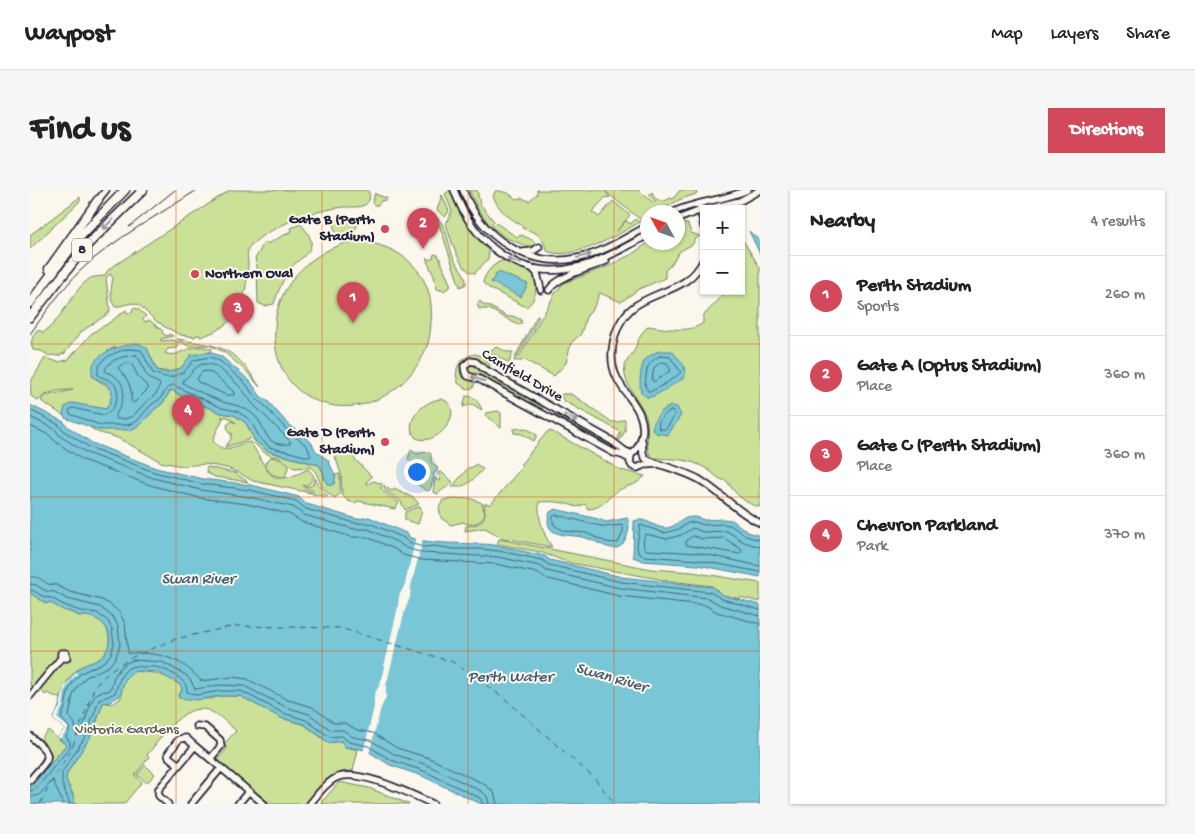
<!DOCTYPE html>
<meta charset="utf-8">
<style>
body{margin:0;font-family:"Gochi Hand",sans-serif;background:#f6f6f6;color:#222}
.controls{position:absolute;right:15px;top:15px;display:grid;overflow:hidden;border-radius:0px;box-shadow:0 1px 4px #0004}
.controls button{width:45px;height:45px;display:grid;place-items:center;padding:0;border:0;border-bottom:1px solid #e0e0e0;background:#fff;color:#222;font:25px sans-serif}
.compass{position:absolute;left:610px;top:15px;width:45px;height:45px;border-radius:50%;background:#fff;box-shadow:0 1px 4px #0004;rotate:310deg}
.you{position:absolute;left:386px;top:281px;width:18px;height:18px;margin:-12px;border:4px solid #fff;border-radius:50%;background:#1a73e8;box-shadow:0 0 0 8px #1a73e833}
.badge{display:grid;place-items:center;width:32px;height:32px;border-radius:50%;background:#d1495b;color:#fff;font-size:16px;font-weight:700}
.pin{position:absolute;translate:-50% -41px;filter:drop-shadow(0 1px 2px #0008)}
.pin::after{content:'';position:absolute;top:26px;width:18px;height:15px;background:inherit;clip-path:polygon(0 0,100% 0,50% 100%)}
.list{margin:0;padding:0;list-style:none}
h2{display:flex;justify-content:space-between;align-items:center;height:65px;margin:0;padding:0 20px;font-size:21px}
h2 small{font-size:16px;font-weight:400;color:#767676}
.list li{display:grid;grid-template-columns:32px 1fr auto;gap:15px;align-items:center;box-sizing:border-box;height:80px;padding:0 20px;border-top:1px solid #e0e0e0}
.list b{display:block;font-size:19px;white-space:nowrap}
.list p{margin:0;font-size:16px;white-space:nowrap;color:#767676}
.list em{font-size:16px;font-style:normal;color:#767676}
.map{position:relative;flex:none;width:730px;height:614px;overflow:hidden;border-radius:0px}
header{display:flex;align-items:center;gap:30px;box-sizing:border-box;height:70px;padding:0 25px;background:#fff;border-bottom:1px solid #e0e0e0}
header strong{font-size:24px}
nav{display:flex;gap:28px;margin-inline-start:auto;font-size:18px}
.intro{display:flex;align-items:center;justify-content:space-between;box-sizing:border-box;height:120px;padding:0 30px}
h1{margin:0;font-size:35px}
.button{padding:12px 22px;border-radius:0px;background:#d1495b;color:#fff;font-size:18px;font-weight:700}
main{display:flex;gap:30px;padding:0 30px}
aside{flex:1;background:#fff;border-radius:0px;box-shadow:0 1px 4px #0004}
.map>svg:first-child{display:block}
.green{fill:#cae197;stroke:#768269}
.water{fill:#79c6d7;stroke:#568499}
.pier{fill:#fbf7ec}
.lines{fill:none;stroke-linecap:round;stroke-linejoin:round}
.shore{stroke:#456479;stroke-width:1}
.ferry{stroke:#405b72;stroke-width:1;stroke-dasharray:6 5;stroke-linecap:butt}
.minor-casing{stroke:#22223b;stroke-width:9}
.highway-casing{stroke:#22223b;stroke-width:11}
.minor{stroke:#fbf7ec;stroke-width:5.5}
.highway{stroke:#fbf7ec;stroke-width:8}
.rail{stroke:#22223b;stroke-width:1}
.oneway{stroke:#99979c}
.grid{fill:none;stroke:#e8590c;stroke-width:1;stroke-opacity:0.55}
.poi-dot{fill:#d1495b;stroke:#fbf7ec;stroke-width:2}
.labels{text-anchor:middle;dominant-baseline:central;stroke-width:4;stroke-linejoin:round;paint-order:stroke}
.shield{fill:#fbf7ec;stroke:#636270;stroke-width:1}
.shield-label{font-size:14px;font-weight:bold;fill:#22223b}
.poi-label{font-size:15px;font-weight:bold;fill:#22223b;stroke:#fbf7ec;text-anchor:end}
.street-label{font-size:15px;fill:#22223b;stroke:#fbf7ec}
.park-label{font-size:15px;fill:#545b57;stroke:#fbf7ec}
.water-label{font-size:16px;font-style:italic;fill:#405b72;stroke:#fbf7ec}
</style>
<header>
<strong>Waypost</strong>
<nav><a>Map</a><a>Layers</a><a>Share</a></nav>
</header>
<div class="intro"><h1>Find us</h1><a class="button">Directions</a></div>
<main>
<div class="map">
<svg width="730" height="614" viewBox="0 0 730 614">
<rect width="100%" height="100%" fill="#fbf7ec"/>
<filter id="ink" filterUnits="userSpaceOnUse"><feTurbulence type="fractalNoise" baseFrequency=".02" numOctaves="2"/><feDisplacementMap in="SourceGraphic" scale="10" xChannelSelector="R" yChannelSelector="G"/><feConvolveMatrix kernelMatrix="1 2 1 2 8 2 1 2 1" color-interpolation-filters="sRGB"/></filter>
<g filter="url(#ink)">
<path class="green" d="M200,0h138c2,5 3,10 -2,14 -4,4 -16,3 -22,3 -24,3 -48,10 -69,22 -9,4 -19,11 -25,17 -4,4 -2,12 -2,18 -1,36 -10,62 -48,73v-2h-4l-1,2 -14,-2 -18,-9 -1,-2 -5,-2 -18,-17 -7,-2 -17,4c-6,-8 -4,-19 -2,-29l-3,-4 -4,4 4,32 -1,3 -28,19 -16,21 -7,3 -7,-1 -2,1 -7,-5 -9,-1c-3,-8 -1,-13 4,-20l7,2c19,-13 27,-40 45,-53 4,-3 10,-2 15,-3l5,-7z
M420,0l17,35 22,27 -1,7 -13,14c-15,1 -25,-37 -29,-49l6,-13 -7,-17z
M439,0h8l3,14 14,17 -4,5 -13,-19z
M466,0l12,3 8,6 6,-1 7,3 8,-7v-4h67l6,7 -1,1 -3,-1 -14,15 7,5 14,-16 17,14 -14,17 10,-11 5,3 4,-5 4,3 2,-2 -35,-28 2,-2h30l16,13 1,-2 -6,-6 3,-3c1,7 7,9 13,9l5,-3 3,1 7,-9 17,1 -1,3 -17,6 -21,12h-10l-1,6c-23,13 -73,45 -100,33 -6,-17 -8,-17 -25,-23l1,-2c-14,-8 -24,-15 -30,-30z
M345,3v1l12,4 -2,3 -3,-1 -4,5h-4l-2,-2z
M412,5l7,16 -4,6 -8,-7z
M50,7v4l-50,48v-14z
M333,27l-11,17 -8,3 -8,-3 -3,-10 1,-4z
M407,28c11,8 11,28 17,41 4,8 13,15 12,25l-6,3z
M466,33l21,14 5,-2 12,6 2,5h-10l-20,-8 -14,-11z
M651,33l7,1 3,9 9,3 -6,4 -1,4 -13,7 -10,15 -5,4v8l-26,11 -18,13 -21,-9 -7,16 -7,8 -5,17 -10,9 -5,20 -12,13 -31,-17 -1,2h-8l1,-4 22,-41 2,1 -22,40h2l37,-65 8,-9 42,-16 26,-13 16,-11 30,-1v-18z
M271,34c3,4 9,11 10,17 2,12 -14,19 -20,27 -8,11 -13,23 -17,36l-9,2 -7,-3 -1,-37 -2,-7 9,-16h5l23,-12 -1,-3z
M711,47l19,31v239c-15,-3 -25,-13 -33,-26 -11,-2 -12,-7 -20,-12 -17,-11 -36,-10 -55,-11 -8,-10 -3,-26 -5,-38 -4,-17 -26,-36 -22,-54 1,-6 7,-11 10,-17 3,-9 6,-16 13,-23 16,2 41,8 55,-3v-7l24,-25h14z
M324,51c48,2 82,33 77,82 -1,8 -1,16 -4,23 -18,49 -76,78 -122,49 -24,-16 -32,-42 -30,-69 2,-43 39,-77 79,-85z
M404,64l4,1 2,4 11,27 -7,5 -7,-2 -3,-13 -7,-15v-3l3,2 3,-2z
M475,70l29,12c3,11 4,28 -8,35l-37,-19 -6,-5c1,-10 13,-22 22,-23z
M450,111l5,5 2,-1 21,12 5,-1 6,3h2l1,4 -4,2 -29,-16h-10l-2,-5z
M103,118l5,1 8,7 -3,3 2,3 4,-2 14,11 -1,2 5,3 2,-2 4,2 -12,3v2l11,-1 9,3 -5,5 -8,1 -3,4c10,5 17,-3 27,-5 7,-2 13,-1 20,1l-1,3 -10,1 -12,5 -8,10 -11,4 -13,-2 -5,-7 -37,-16c-15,8 -16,14 -23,28 6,8 15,8 20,16l-1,9 -5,9 -42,7 -23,-15 3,-5 29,-6c-13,0 -26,1 -35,11l-7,-5 -1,-13 15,-25 13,4 10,-2 23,-26 10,-7 5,-2 20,-15 1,3h5z
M147,149c2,0 7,1 11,2 39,5 50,12 72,46l-14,-16 -22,-19 -15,-7 -21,1z
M467,157l10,5h6l-4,11 -21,-12z
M445,164l10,3 5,9 -3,3 -15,-10 -9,3c-8,16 2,16 12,21l-2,5 -7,1 -8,-6c-5,-15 2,-26 17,-29z
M440,174h3l9,9 61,34 -1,2 -63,-35 -9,-1 -3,-6z
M142,200l7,5 42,18 13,2 12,8 9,18 18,12 46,12 4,7 1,8 11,-2v-3l5,-1v20l-5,4c-18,-10 -14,-22 -24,-31l-17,1 -15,-11 -8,-1 -9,-5 -13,-13 -1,2 -23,7 6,-8v-4l2,-1 -4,-1 -2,-8 5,-4 4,2 -8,-6h-7l2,1c-3,9 -8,14 -10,23 12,15 22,3 37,1 20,28 16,49 58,27l6,7 -3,6 -6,4h5l3,-2 2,-6 5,10 8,9 -16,-3 1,-3 -10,-6 1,3 7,4v1l-58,-12 -14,-8 -12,-5 -22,-4 -23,2 -21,-4 -43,-24 -21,-6 -12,-8 14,6 11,-1 5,1 18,-2 8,-4 14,-15 8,-6 7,-12z
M532,204h9l5,3 36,25h6l7,-3v12l-5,9 -2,-1 2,-6 -1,-2 -55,-30 -3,-5z
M436,206c10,0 13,7 16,14l-10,-6 -9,3z
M412,209c25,9 -3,49 -26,39 -15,-16 9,-39 26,-39z
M468,221l3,2v15l-16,-13 1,-2z
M525,225l6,2 52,29 -2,1z
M496,238l11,7 -3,6 -12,-7 -8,-1 -1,-4z
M518,241l5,1 68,38 24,6c-11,11 -12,7 -24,13 -13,6 -17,20 -33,20l-3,-5 -8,3c-13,-5 -24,-6 -38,-5 -1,17 4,32 13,45l-49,-9 -18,-10 -20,3 1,-5c16,-1 21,-7 18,-22h7l31,-37 -2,-2z
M381,260l6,4c5,-1 9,-3 14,0v8l7,6 -2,4 -3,2 1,3 -4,13 -3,1 -13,-9c3,-6 0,-20 -6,-23z
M309,261l10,2 23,24 -6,5 1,2 7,-3 8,3 -1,4 1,2 17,13 -4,6 -37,-8 -3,2 -7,-2 -6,-6 -1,-21 -6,-18 1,-4z
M241,267l8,2 10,7 -4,11c-10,0 -19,-4 -20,-14z
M446,274l7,5c-10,11 -16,19 -31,18l16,-19 5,-1z
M177,277l28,6 13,9 -33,-5 -8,-4 -1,-3z
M410,281l13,11c-5,6 -10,6 -15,12l-5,-2 2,-14 4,3 2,-1 -3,-7z
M354,295l1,2 7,4 2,-2 20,9 5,6 -14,6 -4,-8 -17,-13z
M440,308l12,5 3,11c-4,9 -14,13 -22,8l-12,3 -10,-7 -2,-10 4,-8z
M390,316l2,5 -4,13 -13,-4v-8z
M469,349l152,30 41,3 68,11v19l-20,-5v2l-17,-4 -11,-9 -42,-5 -100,-18 -30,-11 -43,-8z
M0,403l17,11 2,-2c6,3 26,13 32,14 5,0 9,-1 15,1 14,8 18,29 6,40 -5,5 -11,5 -17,8 -13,7 -22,20 -24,34l-14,-6 -2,2 -3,-4 -2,2 -10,-8z
M103,481c18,1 36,3 49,16l-1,6 -3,2 1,3 32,1 9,-3h20l41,22 22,6 26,19 12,-2 5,6 12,3 -5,21c-23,-1 -34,17 -47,33h-36l-43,-35 -3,-4 -6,-2v-4l9,-11 -4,-3 13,-14c-7,-6 -14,-14 -22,-18 -27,-17 -52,24 -67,42l2,2 -14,18 7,7 -18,22h-50l-1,-10 -7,-14 1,-7 28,-45 8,-26c11,3 9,2 18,-4 -1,-11 4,-20 12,-27z
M18,540l18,15 -36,43v-8l17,-21 -5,-13v-9z
M115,575l10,9 -8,9 -10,-8z
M309,592l30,6 40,16h-89z"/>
<path class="water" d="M719,41l11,10v13z
M468,82l30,12 -7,13 -30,-15z
M108,153l9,5 10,22 9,3 15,-5 10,-13 20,-3 11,5 28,24 11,16 5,2 21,24 24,19 5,9 12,9 7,15v8l-5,3 -4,-3 -3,-11 -4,-7 -52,-14 -12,-10 -9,-18 -12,-8 -13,-2 -40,-17 -9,-6 -2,1 -7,12 -8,6 -14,15 -10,6h-32l-34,-12 -2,-4 2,-7 7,-4 34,6 5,-9 1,-9 -5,-7 -14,-7c-8,-23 29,-32 45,-34z
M629,161h13c8,10 17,15 11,28 -9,3 -28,20 -36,18 0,0 -6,-4 -6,-5 -2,-8 -1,-25 4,-32 3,-4 9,-7 14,-9z
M0,215l34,17 3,4 25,17 64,25 47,11 48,6 48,12 8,7 50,15 12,-2 39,17 2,4c23,6 46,5 70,6 21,0 43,8 65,12l5,4 72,17 90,10 11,8 37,10v199h-279l-59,-28 -32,-11 -24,-15 -21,-3 -4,-6 -12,2 -25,-19 -23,-6 -41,-22h-20l-23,4 -18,-2 -1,-3 3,-2 1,-5 -3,-4 -22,-12 -20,-1c-11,2 -15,14 -16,24l-11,7 -7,1 -12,33 -24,37 -1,7 8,18v6h-44v-16l36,-43 -8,-8 7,-8 -12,-10c9,-13 7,-27 16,-39 3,-5 8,-11 13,-14 9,-4 18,-5 23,-13 13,-21 -5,-39 -26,-37l-5,-3 -11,-3 -14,-8 -2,2 -17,-11z
M641,216l6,1 4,8 -13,20 -12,-2 -4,-4c3,-12 7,-18 19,-23z
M525,319l43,10 8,3 21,-4c3,5 2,13 0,18 -8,24 -26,6 -41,2 -15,-5 -46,2 -36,-26z
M666,327l8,3 19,-1 9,1 16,12 12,4v41l-62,-12 -55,-4 -10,-4 1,-36c11,-5 20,7 31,7 8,0 13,-6 19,-9 3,-2 8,-2 12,-2z"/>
<path class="pier" d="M386,347l7,2 -12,47 -1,11 -5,13 -19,76v11l-5,11 -12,46 -6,-1 11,-46v-12l6,-11 18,-77 1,-11 6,-12z
M46,482l1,2 -7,7 -5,9 -2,16 -6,12 12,10 -9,11 -2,-2 7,-8 -12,-10 7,-12 4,-20z"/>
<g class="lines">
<path class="shore" d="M98,159l13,1 12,23 12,4h7l12,-5 10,-12 16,-3 10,4 26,23 11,16 6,4 21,23 23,19 4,10 -2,1 -40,-10 -9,-9 -10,-18 -13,-9 -15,-3 -49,-23 -6,3 -7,11 -9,6 -14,16 -9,4h-28l-30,-11 -1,-4 4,-2 30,7 7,-3c7,-9 13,-25 -1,-32 -4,-2 -8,-3 -11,-5 -2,-16 17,-23 30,-26z
M106,165c10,11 5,22 23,28l1,2 -4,9 -9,7 -14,15 -8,3h-8l-2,-3c11,-18 14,-36 -9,-44l-1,-3c7,-11 19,-13 31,-14z
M630,166l10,1 11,15c-4,5 -25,18 -32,20l-4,-6c2,-15 0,-23 15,-30z
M631,172l6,1 4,7 -17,12 -2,-2 2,-12z
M101,173l8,15 10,10 -15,15 -3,-2c2,-14 -4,-23 -13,-33l3,-3z
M173,174h6l7,2 16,13 9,9 12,16 37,37v3c-28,3 -22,-16 -36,-29 -9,-8 -18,-10 -28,-12 -9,-3 -36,-15 -43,-20v-3c8,-4 11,-14 20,-16z
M172,182l6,-1 4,2 22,19v3h-8l-28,-13 -1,-3z
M0,220l29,15 5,6 25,16 65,25 48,12 48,6 46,11 10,8 49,14h14l35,15 4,5 16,4 10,-1 20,3h26l19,2 43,9 7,5 72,17 89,10 12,7 38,11
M641,221l3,1 1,3 -9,14h-7c-3,-9 5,-15 12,-18z
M0,227l25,12 5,7 27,17 66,25 48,12 48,7 44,10 11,8 50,14h14l31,14 7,5 17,5 75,4 42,9 7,5 73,17 88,10 12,7 40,11
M0,236l19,9 7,7 27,18 67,25 50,13 47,6 42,10 13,8 50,15h15l28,12 8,6 19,5 74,4 41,9 8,5 74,18 86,9 12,7 43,12
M526,325l49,12 16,-2 2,1v6l-5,11 -12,-1 -20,-9 -21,-2 -10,-5 -2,-4v-5z
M663,346l10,3 21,-1 17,11 1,3 -2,2 -54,-9v-4z
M730,350l-14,-4 -16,-11 -7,-1 -19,1 -9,-3 -7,1 -9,6 -14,4 -25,-8 -3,21 1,7 7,3 53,4 62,12
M730,357l-16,-5 -17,-11 -24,1 -10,-4 -12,7 -14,4 -21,-5c-3,3 -4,13 0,16l53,3 61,13
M0,386l9,2 9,6 8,1 14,7 32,8 9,5 9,8 5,11 3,29c30,-1 53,4 73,28l32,-4 14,2 41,21 24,7 22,16h11l12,7 16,3 24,15 32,10 55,26 10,8 3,12
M0,394l6,1 10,6 9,1 12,7 33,8 13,10 5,9 2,19 -4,12 -7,9 -23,11 -8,9 -5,9 -4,21 6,8 2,11 3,-1c5,-9 10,-36 18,-41 4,-2 8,-1 12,-3l4,-13 6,-9 8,-6 6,-2 28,2 24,13 5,6 4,8 25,-4 24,1 42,21 23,7 22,16h12l10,7 17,3 24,14 33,11 54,26 6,5 2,8
M0,400l4,1 10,6 7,1 13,7 16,6 17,2 11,8 4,8 2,15 -3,10 -7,8 -23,11 -8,9 -5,10 -3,16 -4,10 8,9v4l-3,6 4,5v5l-34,42 -6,2
M0,607l9,-2 14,-15 10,24
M40,614l-8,-20v-12l25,-38 12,-34 16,-7c3,-9 6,-22 16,-26 4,-2 8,0 12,0 5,0 11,-1 16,1 11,3 29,12 28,24l10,3 23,-4h21l42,22 23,7 24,17 12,-1 7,6 19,4 23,14 33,11 56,27 3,6"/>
<path class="ferry" d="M10,614l16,-31 15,-22 24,-65 17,-17 23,-13 40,-17 59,-13 106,2 113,34 51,36 91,81 20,25"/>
<defs>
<path id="minor" d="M424,0c19,53 65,92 124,77 25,-6 47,-20 70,-32
M433,0c18,47 64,79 115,68 25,-5 47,-20 70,-32
M68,10l8,-10
M670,17l4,20
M677,19l33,-8 20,-11
M644,22c23,-11 49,-11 73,-22
M648,29l26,-10
M493,62l10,-1 6,-4
M502,78l5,5 4,17
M519,100c10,-15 40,-21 57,-29
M612,250l1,14 3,5c17,8 37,11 54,21 21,13 37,32 60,43
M600,269l-8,-4 -8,-2 -135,-74 -11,-3 -3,-4 -1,-6 6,-5 6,1 8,7 128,72 13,10 7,3
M628,274l-14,1 -7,3 -5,-2 -2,-4 1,-7c6,-5 9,-10 11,-19 5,-25 -16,-38 -25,-58 -5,-10 -6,-23 -4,-34 11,-62 70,-39 91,-85
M0,506l31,-38v-5h5l1,5h-6
M167,536l8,1 15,13 1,6 -11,13
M0,546c26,22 20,20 0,44
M149,575l-10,-8 -1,-3 11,-15 7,-1 9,8
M138,614l-9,-8 -1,-6 37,-44 69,58
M161,614l30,-36
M208,614l11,-13
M280,614c7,-9 14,-19 24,-25 21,-13 77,15 99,25"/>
<path id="highway" d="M19,79l49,-69
M0,113l47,-63 48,-50
M0,127l55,-70 58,-57"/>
</defs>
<use href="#minor" class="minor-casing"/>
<use href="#highway" class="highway-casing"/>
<use href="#minor" class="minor"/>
<use href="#highway" class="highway"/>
<path class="rail" d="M99,37l46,-37
M0,144c16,-22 31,-44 50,-63 33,-32 79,-56 117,-81"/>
</g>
<defs><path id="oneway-shaft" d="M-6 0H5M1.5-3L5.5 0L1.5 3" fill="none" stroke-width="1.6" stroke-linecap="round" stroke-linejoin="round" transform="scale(1.25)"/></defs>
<g class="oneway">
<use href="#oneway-shaft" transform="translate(78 34) rotate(135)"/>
<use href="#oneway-shaft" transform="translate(554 66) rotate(-15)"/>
<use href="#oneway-shaft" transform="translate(484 71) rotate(-157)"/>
<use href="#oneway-shaft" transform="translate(448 189) rotate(-159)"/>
<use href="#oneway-shaft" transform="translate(541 228) rotate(29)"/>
</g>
</g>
<path class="grid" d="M146,0v614M292,0v614M438,0v614M584,0v614M0,154h730M0,307h730M0,461h730"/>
<g class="poi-dot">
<circle cx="355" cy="39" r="5"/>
<circle cx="165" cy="84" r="5"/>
<circle cx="355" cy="252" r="5"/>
</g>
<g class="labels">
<rect class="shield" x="42" y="48.5" width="20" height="23" rx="4"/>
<g class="shield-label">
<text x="52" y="60">8</text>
</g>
<g class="poi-label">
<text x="345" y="30">Gate B (Perth<tspan x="345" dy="17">Stadium)</tspan></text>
<text x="175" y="84" text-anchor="start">Northern Oval</text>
<text x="345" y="243">Gate D (Perth<tspan x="345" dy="17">Stadium)</tspan></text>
</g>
<g class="street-label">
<text transform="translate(492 186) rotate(30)">Camfield Drive</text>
</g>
<g class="park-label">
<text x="97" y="540">Victoria Gardens</text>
</g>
<g class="water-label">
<text x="168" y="390">Swan River</text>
<text x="480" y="488">Perth Water</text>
<text transform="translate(581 489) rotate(16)">Swan River</text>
</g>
</g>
</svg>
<div class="controls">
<button>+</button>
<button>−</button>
</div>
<svg class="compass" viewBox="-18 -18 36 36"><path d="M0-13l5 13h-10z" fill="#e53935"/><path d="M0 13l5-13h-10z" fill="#767676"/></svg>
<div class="you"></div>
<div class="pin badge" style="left:323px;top:133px">1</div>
<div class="pin badge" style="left:393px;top:59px">2</div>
<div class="pin badge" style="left:208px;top:144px">3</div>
<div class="pin badge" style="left:158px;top:246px">4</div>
</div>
<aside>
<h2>Nearby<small>4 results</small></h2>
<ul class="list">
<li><span class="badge">1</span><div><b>Perth Stadium</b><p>Sports</p></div><em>260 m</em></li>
<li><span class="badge">2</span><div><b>Gate A (Optus Stadium)</b><p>Place</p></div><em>360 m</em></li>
<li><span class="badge">3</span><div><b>Gate C (Perth Stadium)</b><p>Place</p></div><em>360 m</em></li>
<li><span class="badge">4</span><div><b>Chevron Parkland</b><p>Park</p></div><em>370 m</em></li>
</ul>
</aside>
</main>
